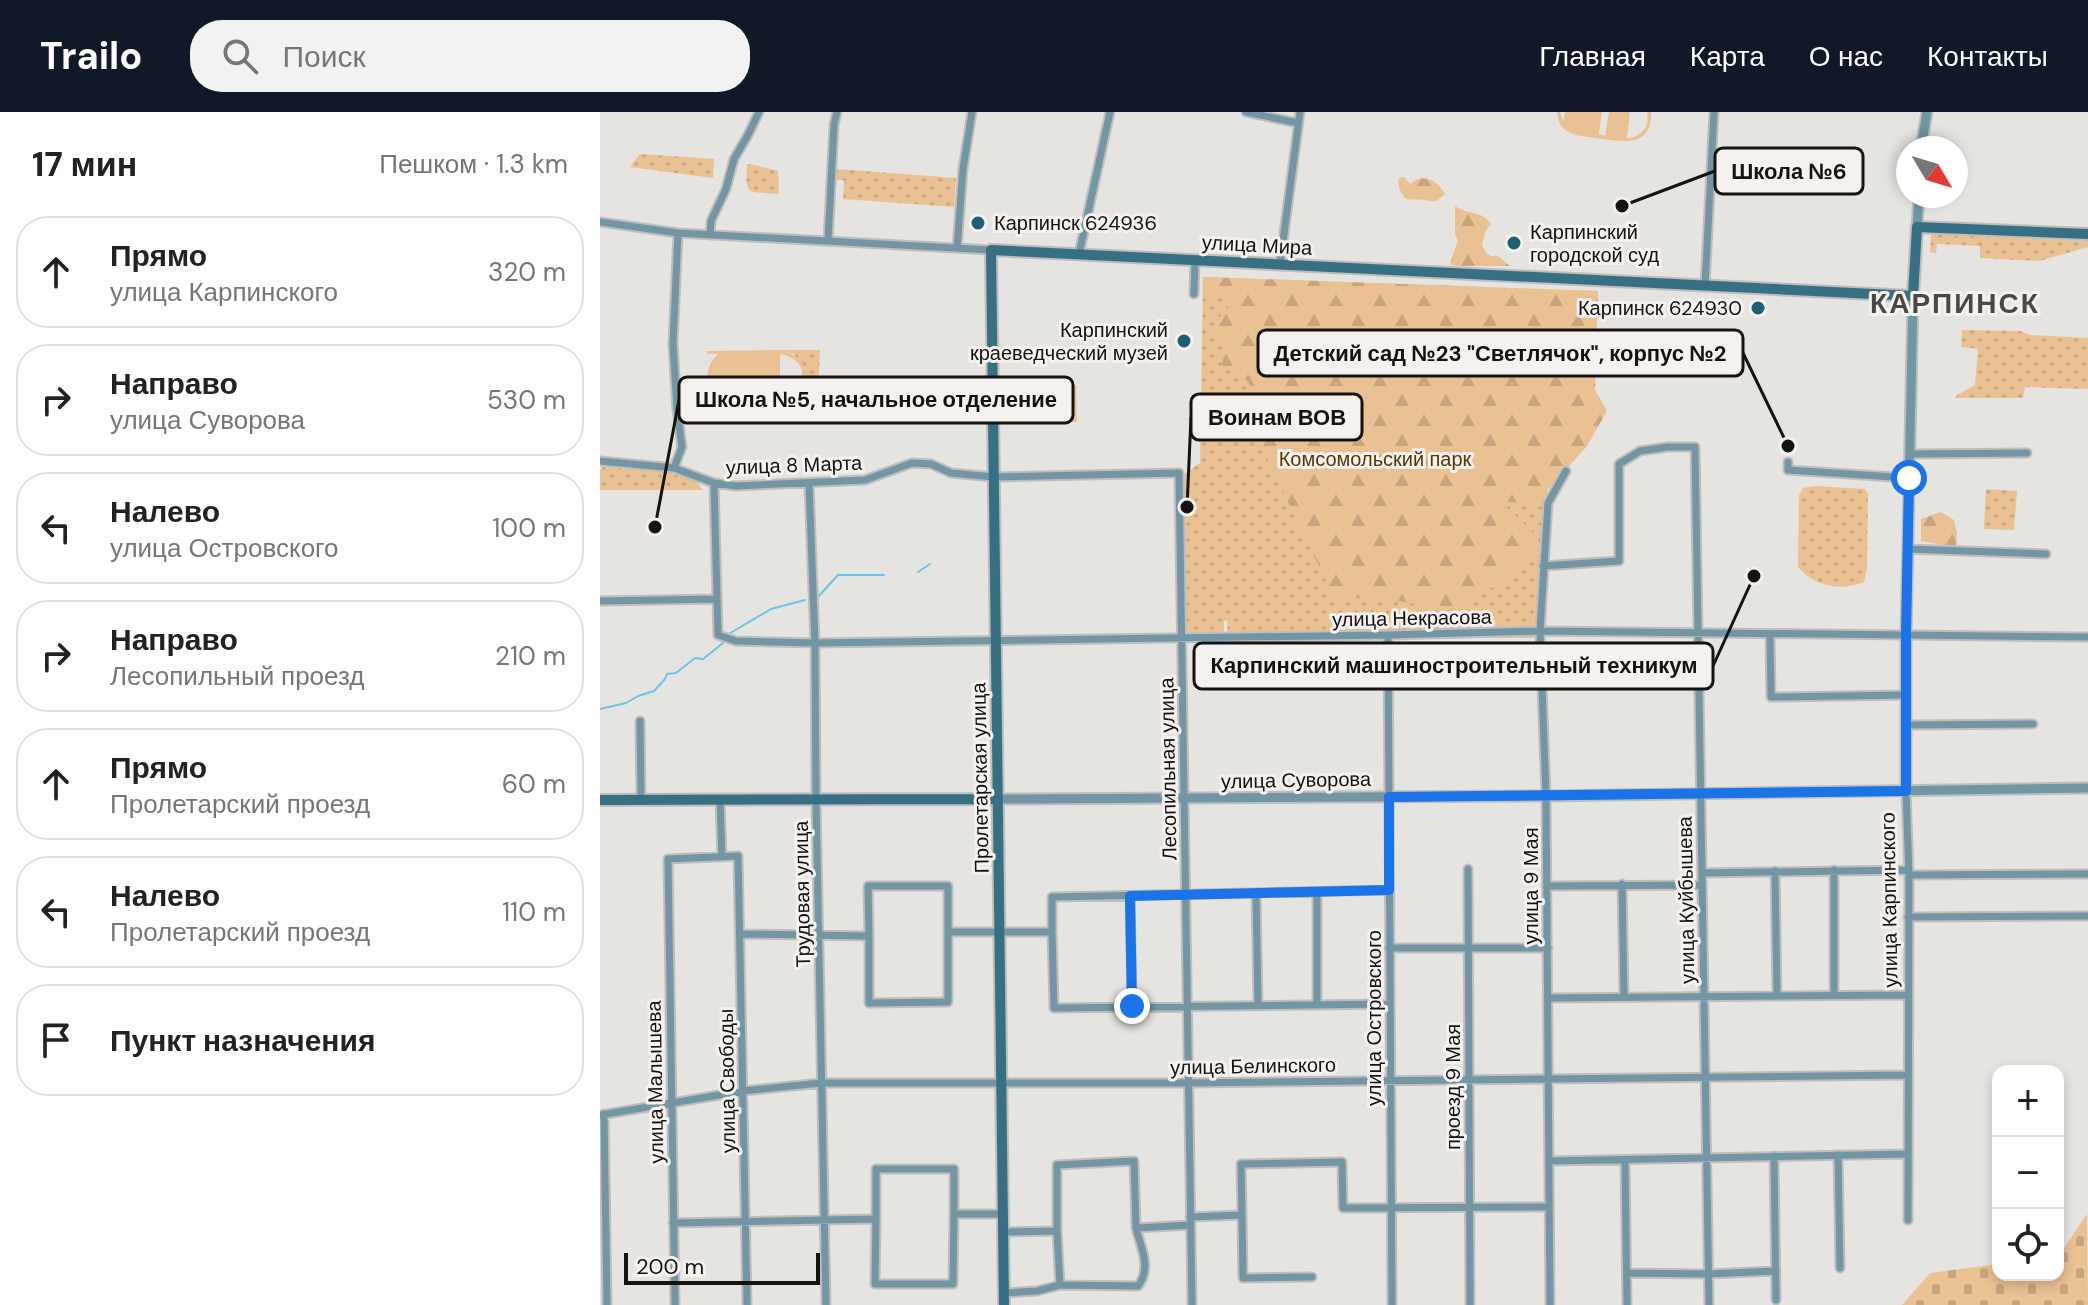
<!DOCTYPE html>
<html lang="ru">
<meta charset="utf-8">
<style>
body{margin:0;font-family:"DM Sans",sans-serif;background:#f2f2f2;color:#222}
.controls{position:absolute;right:24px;bottom:24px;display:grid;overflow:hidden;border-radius:16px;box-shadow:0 4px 12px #0003}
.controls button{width:72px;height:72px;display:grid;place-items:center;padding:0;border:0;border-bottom:2px solid #e0e0e0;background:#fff;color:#222;font:40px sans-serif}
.compass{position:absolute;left:1296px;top:24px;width:72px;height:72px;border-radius:50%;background:#fff;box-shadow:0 4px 12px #0003;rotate:128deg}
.scale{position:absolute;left:24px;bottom:20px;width:196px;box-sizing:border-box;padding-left:8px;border:4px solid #141312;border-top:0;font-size:22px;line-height:28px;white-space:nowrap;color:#141312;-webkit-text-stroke:6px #f4f1ee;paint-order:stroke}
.stop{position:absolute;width:24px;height:24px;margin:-18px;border:6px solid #1a73e8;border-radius:50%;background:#fff}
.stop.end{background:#1a73e8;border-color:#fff;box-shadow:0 2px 8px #0008}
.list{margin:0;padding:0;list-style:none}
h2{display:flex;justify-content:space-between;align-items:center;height:104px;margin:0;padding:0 32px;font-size:34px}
h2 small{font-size:26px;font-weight:400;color:#767676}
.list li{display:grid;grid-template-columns:52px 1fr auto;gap:24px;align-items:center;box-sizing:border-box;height:112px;margin:0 16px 16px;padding:0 16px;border:2px solid #e0e0e0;border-radius:32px}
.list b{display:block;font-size:30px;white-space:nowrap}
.list p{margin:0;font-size:26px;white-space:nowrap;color:#767676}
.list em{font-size:26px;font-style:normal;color:#767676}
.icon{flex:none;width:44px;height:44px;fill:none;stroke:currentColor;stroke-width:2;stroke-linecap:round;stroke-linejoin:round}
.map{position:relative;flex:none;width:1488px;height:1193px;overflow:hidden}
header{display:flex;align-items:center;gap:48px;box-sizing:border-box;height:112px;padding:0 40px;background:#111827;color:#fff}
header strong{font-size:38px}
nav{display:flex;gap:44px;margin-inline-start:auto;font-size:28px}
.search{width:560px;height:72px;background:#f2f2f2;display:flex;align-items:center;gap:20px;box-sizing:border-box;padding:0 28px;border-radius:32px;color:#767676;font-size:30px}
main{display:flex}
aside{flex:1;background:#fff}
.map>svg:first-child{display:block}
.green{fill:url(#green-dots)}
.forest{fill:url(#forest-firs)}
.cemetery{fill:url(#cemetery-stones)}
.pitch{fill:#eac193;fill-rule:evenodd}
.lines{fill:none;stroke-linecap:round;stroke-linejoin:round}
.stream{stroke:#6ac5e6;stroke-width:2}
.minor-casing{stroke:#c0bebc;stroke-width:11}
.tertiary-casing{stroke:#c0bebc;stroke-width:13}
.secondary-casing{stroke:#c0bebc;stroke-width:14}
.minor{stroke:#7296a4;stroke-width:7}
.tertiary{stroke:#7296a4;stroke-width:9}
.secondary{stroke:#376f84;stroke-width:10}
.route{stroke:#1a73e8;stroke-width:10}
.poi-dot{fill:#1f5f74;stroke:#f4f1ee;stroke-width:3}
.labels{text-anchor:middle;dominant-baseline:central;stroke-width:6;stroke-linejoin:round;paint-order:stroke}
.poi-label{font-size:20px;fill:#141312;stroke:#f4f1ee;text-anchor:start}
.street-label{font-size:20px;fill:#141312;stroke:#f4f1ee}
.park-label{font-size:20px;fill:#583704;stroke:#f4f1ee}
.district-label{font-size:28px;font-weight:bold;letter-spacing:2px;fill:#4a4745;stroke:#f4f1ee}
.leader{fill:none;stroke:#141312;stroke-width:3}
.callout-dot{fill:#141312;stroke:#f4f1ee;stroke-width:3}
.callout{fill:#f4f1ee;stroke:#141312;stroke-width:3}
.callout-label{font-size:22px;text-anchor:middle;font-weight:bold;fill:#141312}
</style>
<header>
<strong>Trailo</strong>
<div class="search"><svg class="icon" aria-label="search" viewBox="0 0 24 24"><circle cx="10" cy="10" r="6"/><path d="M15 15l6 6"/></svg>Поиск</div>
<nav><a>Главная</a><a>Карта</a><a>О нас</a><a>Контакты</a></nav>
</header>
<main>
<aside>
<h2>17 мин<small>Пешком · 1.3 km</small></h2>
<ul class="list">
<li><svg class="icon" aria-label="ahead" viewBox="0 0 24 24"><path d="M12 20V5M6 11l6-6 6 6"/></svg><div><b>Прямо</b><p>улица Карпинского</p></div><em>320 m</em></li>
<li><svg class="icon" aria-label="right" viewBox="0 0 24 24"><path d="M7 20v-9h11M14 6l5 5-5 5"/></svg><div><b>Направо</b><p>улица Суворова</p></div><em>530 m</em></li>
<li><svg class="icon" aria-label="left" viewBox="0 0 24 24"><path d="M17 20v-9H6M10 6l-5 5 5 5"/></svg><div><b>Налево</b><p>улица Островского</p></div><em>100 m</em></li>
<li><svg class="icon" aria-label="right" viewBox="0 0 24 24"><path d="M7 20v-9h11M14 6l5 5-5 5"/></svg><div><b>Направо</b><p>Лесопильный проезд</p></div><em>210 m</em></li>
<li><svg class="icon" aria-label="ahead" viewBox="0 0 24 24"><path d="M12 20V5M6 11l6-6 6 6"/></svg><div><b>Прямо</b><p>Пролетарский проезд</p></div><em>60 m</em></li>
<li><svg class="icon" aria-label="left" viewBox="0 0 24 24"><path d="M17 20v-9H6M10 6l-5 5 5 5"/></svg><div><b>Налево</b><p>Пролетарский проезд</p></div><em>110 m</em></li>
<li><svg class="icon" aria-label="arrive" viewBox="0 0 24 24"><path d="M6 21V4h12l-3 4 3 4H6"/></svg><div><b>Пункт назначения</b></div></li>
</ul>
</aside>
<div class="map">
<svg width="1488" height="1193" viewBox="0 0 1488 1193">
<defs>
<pattern id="green-dots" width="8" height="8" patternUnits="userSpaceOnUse" patternTransform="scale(2)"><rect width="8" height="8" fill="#eac193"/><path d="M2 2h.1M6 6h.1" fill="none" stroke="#c8a57e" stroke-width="1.8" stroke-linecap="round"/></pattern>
<pattern id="forest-firs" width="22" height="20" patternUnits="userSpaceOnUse" patternTransform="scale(2)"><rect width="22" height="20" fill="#eac193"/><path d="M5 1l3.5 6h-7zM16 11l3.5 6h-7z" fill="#c8a57e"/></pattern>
<pattern id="cemetery-stones" width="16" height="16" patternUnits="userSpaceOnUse" patternTransform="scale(2)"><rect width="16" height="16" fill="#eac193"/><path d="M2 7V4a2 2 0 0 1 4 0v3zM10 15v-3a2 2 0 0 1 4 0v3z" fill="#c8a57e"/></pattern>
</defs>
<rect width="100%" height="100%" fill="#e6e4e1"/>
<path class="green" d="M40,42l74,5 -1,19 -83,-11z
M150,52l28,7 1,23c-29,-3 -35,4 -32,-29z
M237,57l119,9 -2,29 -111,-8 1,-19h-7z
M1331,122l157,7v6l-49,14 -59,-3v-12l-43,-2 -1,9 -6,-1z
M603,165l395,14 -11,155 -40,44 -1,148 -318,-2 -1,-16 -3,1v13h-42l1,-159 17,-12z
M1362,218l58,1 11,4 57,3v51l-63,-2 -2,11h-67l1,-3 18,-10 3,-36 -17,-2z
M179,238h41l-1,26 -5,11 -8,3 -10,1 5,-5 4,-18 -11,-14z
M2,355l69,5 22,6 10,12h-103v-20z
M1215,374l50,3 3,5 -1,75 -3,13c-23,10 -50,4 -66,-15l1,-72 4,-7z
M1386,377l31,2 -3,39 -30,-1z"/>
<path class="forest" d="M804,65l6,7c12,-12 28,-4 35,10 -10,9 -9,8 -21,6 -6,-1 -12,0 -18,-1 -6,-8 -9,-12 -7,-21z
M855,94c13,9 27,4 36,18l-5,6 -4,15 4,8 5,3h7l12,10h-49l-9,-1 -2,-3 8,-21 -3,-7z
M603,165l395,14 -3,99 12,21 -20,35 -52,57 -28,-1 -3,3 31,29 -1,21 -39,32 -21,5 -4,13 -40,2 -35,-7 -61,-3 -74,-153 -36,-22 2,-11 27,-18c-3,-16 -17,-21 -31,-26l1,-16 -9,-28 21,-23 -11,-10 -11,11 -9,-10z
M1341,400l13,8 3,13 -1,14 -35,-6v-22z"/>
<path class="cemetery" d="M1487,1102l1,91h-186l28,-32 68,-9v11h60v-18z"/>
<path class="pitch" d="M957,0h3l3,9 2,-9h37l-3,22 6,2 4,-24h21l-3,26c15,-1 23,-11 20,-26h4c1,38 -31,29 -57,26 -10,-2 -22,-2 -30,-9 -5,-5 -6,-10 -7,-17z
M179,238c11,3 22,6 25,17 10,36 -44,31 -63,31 -14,1 -26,2 -38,3v-5l18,1c-16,-12 -18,-29 -3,-43h-11v-3zM180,242c29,5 30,33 0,40z
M456,273h20l1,37h-20z"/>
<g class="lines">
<path class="stream" d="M318,460l12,-8
M217,486l21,-23h46
M127,523l44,-26 34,-9
M0,597l26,-6 12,-7 16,-5 11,-12 2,-5 9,-1 19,-15 8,1 20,-16"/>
<defs>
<path id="minor" d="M646,0l52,11
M0,110l78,11 313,17
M110,123l1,-14 15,-32 8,-30 14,-24 11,-23
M228,129l6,-116 3,-13
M357,136l6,-79 9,-57
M479,142l31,-142
M680,152l20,-152
M1105,174l9,-174
M594,182l1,-34
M1310,342l117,-1
M0,349l74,7 40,15 22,3 129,-6 47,-17 19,1 20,9 43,4 185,-4 13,832
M1188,350v8l121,8
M74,356l8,-21 -5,-38 -4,-65 5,-111
M114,371l4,152 18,6 79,2 573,-8 152,-4 548,6
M209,371l6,160 1,157 10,505
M1308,437l138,5
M943,454l76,-5v-97l21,-13 28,-4h27l14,858
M0,489l117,-2
M1170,522l1,63 135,-2
M788,523l4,670
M40,609l1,78
M1307,613l126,-1
M1306,679l3,84 -1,345
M120,688l2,57
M868,757l2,436
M1175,759l2,125
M1102,761l206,-3
M1309,763l179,-1
M1022,772l2,112
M947,774l155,-1
M656,781l2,112
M530,784l2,110
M1308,805l180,-1
M452,820l2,76 336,-4
M141,822l128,2v67l79,-1v-70h104v-35l337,-7
M269,824l-1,-50h80v46
M789,836h159
M1234,883v-125
M948,886l360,-3
M717,893v-113
M4,1002l3,191
M0,1003l143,-24 78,-8h368l719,-8
M1238,1043l2,113
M1174,1044l2,144
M949,1049l358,-7
M1025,1049l2,144
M642,1103l1,63 69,-1
M590,1105l52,-2 -1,-51 101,-2 1,46 206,-1
M276,1107v-50h78v45
M73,1111l203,-4 -1,65h78l1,-70h49
M457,1119l3,54 78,1c14,-18 3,-38 -2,-58
M403,1120l54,-1v-66l77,-4 2,67 55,-3
M1027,1161l81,1 68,-3
M404,1181l33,-2 23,-6
M75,1193l-7,-446 70,-3 9,449
M950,1193l-4,-509 -6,-165 8,-128 18,-32"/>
<path id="tertiary" d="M1321,36l6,-36
M1317,115l2,-31
M1306,679v-157l7,-338
M398,687l548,-3 542,-8"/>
<path id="secondary" d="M0,688l398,-1
M404,1193l-13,-1055 922,46 4,-69 171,7"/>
</defs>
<use href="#minor" class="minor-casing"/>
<use href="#tertiary" class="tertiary-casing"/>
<use href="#secondary" class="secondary-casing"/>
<use href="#minor" class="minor"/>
<use href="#tertiary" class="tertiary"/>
<use href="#secondary" class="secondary"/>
</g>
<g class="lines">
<path class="route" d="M532,894l-2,-110 259,-6v-93l517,-6v-157l3,-156"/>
</g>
<g class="poi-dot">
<circle cx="378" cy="111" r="8"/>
<circle cx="914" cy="131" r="8"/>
<circle cx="1158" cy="196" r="8"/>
<circle cx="584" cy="229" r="8"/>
</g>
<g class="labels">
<g class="poi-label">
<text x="394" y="111">Карпинск 624936</text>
<text x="930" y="120">Карпинский<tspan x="930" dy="23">городской суд</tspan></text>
<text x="1142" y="196" text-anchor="end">Карпинск 624930</text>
<text x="568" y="218" text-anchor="end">Карпинский<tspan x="568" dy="23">краеведческий музей</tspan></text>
</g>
<g class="street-label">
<text transform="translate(657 133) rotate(3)">улица Мира</text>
<text transform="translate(194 353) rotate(-2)">улица 8 Марта</text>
<text transform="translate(812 506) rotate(-1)">улица Некрасова</text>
<text transform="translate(568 657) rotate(-91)">Лесопильная улица</text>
<text transform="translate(380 666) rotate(-91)">Пролетарская улица</text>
<text transform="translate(696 668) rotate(-1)">улица Суворова</text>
<text transform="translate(931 774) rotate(-90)">улица 9 Мая</text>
<text transform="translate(202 782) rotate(-91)">Трудовая улица</text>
<text transform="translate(1086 788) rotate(-91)">улица Куйбышева</text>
<text transform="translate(1289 788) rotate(-91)">улица Карпинского</text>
<text transform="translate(774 906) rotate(-90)">улица Островского</text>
<text transform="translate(653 954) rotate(-1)">улица Белинского</text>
<text transform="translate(127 969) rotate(-91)">улица Свободы</text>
<text transform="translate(55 970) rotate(-91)">улица Малышева</text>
<text transform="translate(853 975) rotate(-90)">проезд 9 Мая</text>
</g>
<g class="park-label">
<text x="775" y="347">Комсомольский парк</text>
</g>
<g class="district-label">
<text x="1355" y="191">КАРПИНСК</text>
</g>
</g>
<path class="leader" d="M1022 94L1115 59M1188 334L1143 241M55 415L79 288M587 395L591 305M1154 464L1113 554"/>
<g class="callout-dot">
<circle cx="1022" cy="94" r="8"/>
<circle cx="1188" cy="334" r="8"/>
<circle cx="55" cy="415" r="8"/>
<circle cx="587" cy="395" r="8"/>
<circle cx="1154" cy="464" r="8"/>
</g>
<g class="callout">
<rect x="1115" y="36" width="148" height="46" rx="8"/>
<rect x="658" y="218" width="485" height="46" rx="8"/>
<rect x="79" y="265" width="394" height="46" rx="8"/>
<rect x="591" y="282" width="171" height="46" rx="8"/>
<rect x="594" y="531" width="519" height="46" rx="8"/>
</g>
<g class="callout-label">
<text x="1189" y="67">Школа №6</text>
<text x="900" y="249">Детский сад №23 "Светлячок", корпус №2</text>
<text x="276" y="295">Школа №5, начальное отделение</text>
<text x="677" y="313">Воинам ВОВ</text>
<text x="854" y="561">Карпинский машиностроительный техникум</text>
</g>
</svg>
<div class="controls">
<button>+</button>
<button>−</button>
<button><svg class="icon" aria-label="locate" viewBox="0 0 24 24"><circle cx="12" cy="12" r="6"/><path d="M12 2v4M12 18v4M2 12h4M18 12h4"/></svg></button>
</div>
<svg class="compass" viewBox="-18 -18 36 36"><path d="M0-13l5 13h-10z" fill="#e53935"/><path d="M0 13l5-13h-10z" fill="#767676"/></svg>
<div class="scale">200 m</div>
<div class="stop" style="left:1309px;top:366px"></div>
<div class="stop end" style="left:532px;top:894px"></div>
</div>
</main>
